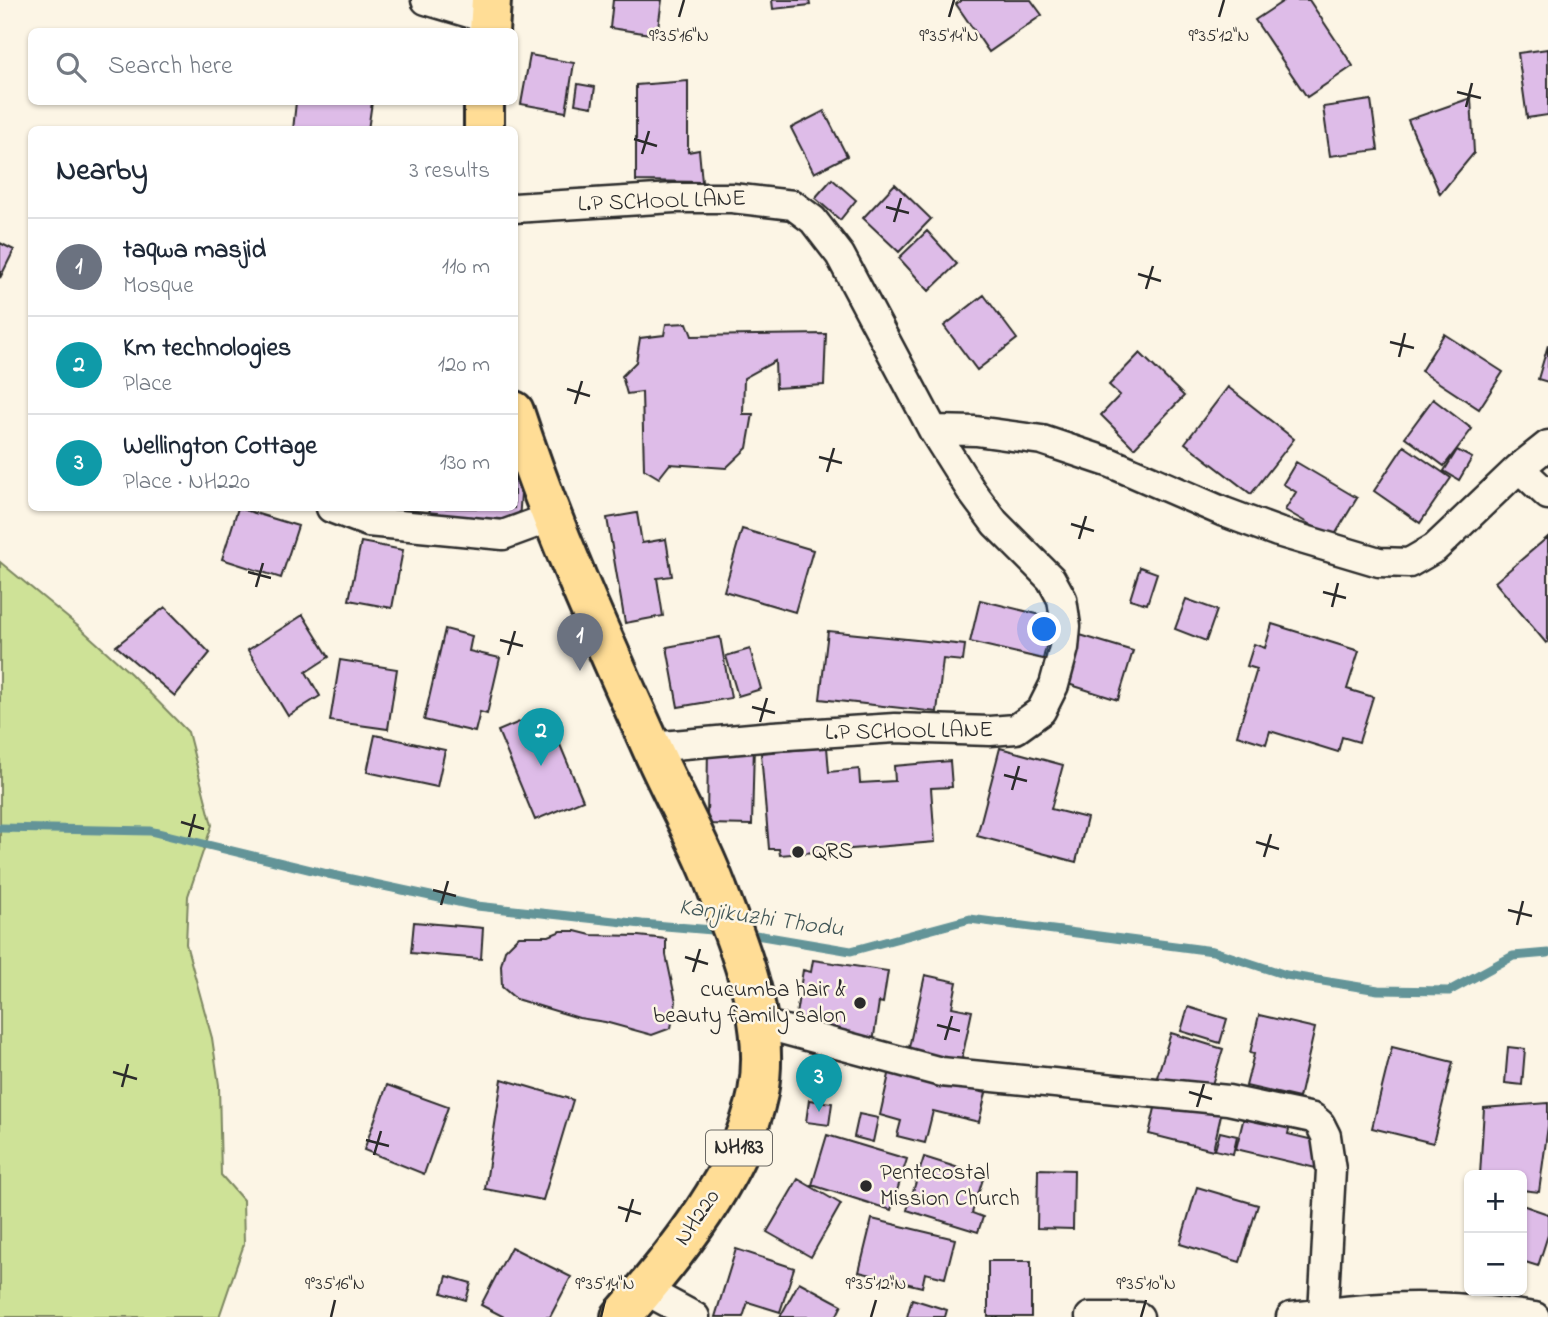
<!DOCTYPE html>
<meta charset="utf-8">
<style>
body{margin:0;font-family:"Indie Flower",sans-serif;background:#f6f6f7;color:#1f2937}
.controls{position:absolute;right:21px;bottom:21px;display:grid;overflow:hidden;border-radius:10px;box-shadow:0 2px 5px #0004}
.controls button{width:63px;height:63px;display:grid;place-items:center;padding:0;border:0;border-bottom:2px solid #e0e1e3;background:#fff;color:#1f2937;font:35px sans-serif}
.you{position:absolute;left:1045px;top:630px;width:24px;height:24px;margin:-18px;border:5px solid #fff;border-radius:50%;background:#1a73e8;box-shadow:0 0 0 10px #1a73e833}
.badge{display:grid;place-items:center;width:46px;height:46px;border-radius:50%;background:#2b2b2b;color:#fff;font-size:23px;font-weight:700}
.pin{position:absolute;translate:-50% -58px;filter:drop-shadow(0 2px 4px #0008)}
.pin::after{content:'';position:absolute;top:37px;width:24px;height:21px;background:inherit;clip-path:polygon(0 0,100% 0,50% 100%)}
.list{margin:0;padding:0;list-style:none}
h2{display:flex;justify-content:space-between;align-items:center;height:91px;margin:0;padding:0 28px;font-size:30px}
h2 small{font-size:23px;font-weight:400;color:#747a83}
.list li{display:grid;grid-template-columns:46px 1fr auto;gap:21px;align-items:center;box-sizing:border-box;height:98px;padding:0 28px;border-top:2px solid #e0e1e3}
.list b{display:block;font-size:26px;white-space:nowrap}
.list p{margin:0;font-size:23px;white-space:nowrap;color:#747a83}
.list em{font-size:23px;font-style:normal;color:#747a83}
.icon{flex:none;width:38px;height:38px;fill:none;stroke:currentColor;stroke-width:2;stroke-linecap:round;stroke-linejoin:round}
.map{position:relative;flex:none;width:1548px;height:1317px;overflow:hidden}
.search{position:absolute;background:#fff;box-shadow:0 2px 5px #0004;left:28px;top:28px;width:490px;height:77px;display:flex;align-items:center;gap:18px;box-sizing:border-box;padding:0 24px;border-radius:10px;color:#747a83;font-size:26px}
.panel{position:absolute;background:#fff;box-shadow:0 2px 5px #0004;left:28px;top:126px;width:490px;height:385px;border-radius:10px}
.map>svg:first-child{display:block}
.green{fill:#cee297;stroke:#7c8661;stroke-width:2}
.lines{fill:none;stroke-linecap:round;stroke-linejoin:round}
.stream{stroke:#639498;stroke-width:9}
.building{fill:#debce8;stroke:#2b2b2b;stroke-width:2}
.street-casing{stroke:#2b2b2b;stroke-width:33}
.highway-casing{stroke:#2b2b2b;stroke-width:44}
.street{stroke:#fcf5e5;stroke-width:28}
.highway{stroke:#ffdd96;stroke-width:38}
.ticks{fill:none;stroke:#2b2b2b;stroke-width:2.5}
.poi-dot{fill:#2b2b2b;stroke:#fcf5e5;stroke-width:2.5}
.labels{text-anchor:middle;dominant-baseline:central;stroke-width:5;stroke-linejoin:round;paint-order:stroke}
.shield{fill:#fcf5e5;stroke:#6a6863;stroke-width:2}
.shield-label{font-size:21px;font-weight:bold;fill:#2b2b2b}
.street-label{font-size:23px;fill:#2b2b2b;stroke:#fcf5e5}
.poi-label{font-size:23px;fill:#2b2b2b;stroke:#fcf5e5;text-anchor:start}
.water-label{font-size:24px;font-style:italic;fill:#425758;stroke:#fcf5e5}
.ticks-label{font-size:18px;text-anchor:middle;fill:#2b2b2b;stroke:#fcf5e5;stroke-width:5;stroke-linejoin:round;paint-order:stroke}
</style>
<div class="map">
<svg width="1548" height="1317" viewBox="0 0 1548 1317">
<rect width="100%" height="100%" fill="#fcf5e5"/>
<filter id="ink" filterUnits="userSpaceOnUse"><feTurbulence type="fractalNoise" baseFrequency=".0143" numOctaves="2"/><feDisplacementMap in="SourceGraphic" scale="14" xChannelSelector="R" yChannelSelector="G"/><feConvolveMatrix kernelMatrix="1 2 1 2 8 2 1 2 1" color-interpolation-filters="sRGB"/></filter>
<g filter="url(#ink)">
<path class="green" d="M0,562l79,65 52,47 57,58 24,93 -24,71 -2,48 26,94 7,47 2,90 22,25 1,44 -25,73h-219z"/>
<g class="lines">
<path class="stream" d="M0,828l150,3 178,43 149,32 165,18 82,7
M744,933l107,18 119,-32 243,32 73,24 92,15 71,1 64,-35 35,-3"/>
</g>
<path class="building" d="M613,0h49l-5,35 -47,-7z
M772,0h37l1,5 -37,4z
M962,0h69l11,15 -53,37 -33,-48z
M1285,0h24l44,66 -46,31 -52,-77z
M1548,49v66l-21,3 -9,-65z
M530,55l44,8 -8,49 -45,-8z
M688,81v71l11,-2 3,32 -66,-1v-96z
M578,84l17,3 -3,20 -17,-3z
M1471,98l3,55 -34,41 -32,-74z
M1371,100l7,50 -48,6 -7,-49z
M296,102h76l-4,28h-75z
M824,111l23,45 -33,17 -23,-45z
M832,179l24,21 -16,20 -25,-22z
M895,184l36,35 -32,33 -36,-34z
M927,231l30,33 -28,27 -30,-33z
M0,243l14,7 -14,28z
M984,295l33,44 -40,31 -33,-44z
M687,323l5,13 134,-2 -2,51 -48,3 -1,-27 -31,17 -1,36h10l-6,34 -21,20 -56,-4 -11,14 -15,-9 -2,-77 -15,2 -5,-18 14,-14 4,-24 24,-3 2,-11z
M1444,334l59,38 -24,37 -58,-38z
M1548,345v37l-10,-3z
M1140,353l44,43 -50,52 -33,-33 19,-20 -11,-10z
M1228,387l66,52 -43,55 -66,-51z
M1433,399l39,30 -28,37 -39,-29z
M1404,446l47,32 -31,45 -46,-32z
M1457,450l15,8 -13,22 -15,-9z
M1296,462l61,36 -24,40 -48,-28 11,-18 -13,-8z
M514,478l8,1 -3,42 -90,-7 1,-6h84z
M238,508l60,18 -17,52 -59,-19z
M637,513l5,30 24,-4 6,37 -15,2 6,38 -38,7 -18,-105z
M742,529l71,21 -18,62 -71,-21z
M1548,537v105l-2,1 -51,-61z
M361,542l42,8 -11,58 -43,-8z
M1140,567l17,6 -10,31 -17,-5z
M1186,599l31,11 -11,31 -31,-12z
M980,600l73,18 -10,41 -73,-17z
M165,607l45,46 -35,43 -59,-50z
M303,615l26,42 -23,15 14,24 -32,20 -40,-66z
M1272,624l87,27 -12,38 26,8 -14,45 -17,-5 -4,15 -68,-21 -4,13 -29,-9 20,-66 -10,-3 7,-22 11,4z
M445,629l27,7 -3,15 31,7 -13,56 -7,-2 -5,20 -51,-12z
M828,631l137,14 -2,16 -20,-2 -6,53 -117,-13z
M1080,635l53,16 -15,49 -53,-17z
M720,637l11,61 -53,9 -11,-60z
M750,649l11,40 -23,7 -12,-40z
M340,660l57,9 -9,60 -58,-8z
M546,711l37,89 -48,20 -37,-89z
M375,735l70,15 -8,37 -70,-15z
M708,744l46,1 -2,80 -45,-1z
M827,747l2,25 30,-3 1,14 35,-2 -1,-15 56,-5 2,26 -21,1 4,54 -155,13 -1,-6h-10l-8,-96z
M1000,748l63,17 -12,44 36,9 -11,44 -99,-26z
M414,922l69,6 -2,31 -70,-6z
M561,931h14l16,4 47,1 28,3v16l10,47 -5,26 -19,7 -47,-13 -26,-4 -63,-19 -14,-12 -1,-22 4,-15 14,-14h30z
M813,960l75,11 -5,32 -4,-1 -6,41 -81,-3 11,-70 8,2z
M925,975l32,7 -5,25 20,4 -11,52 -53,-11z
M1188,1007l39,12 -7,24 -39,-12z
M1259,1015l56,13 -16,70 -53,-12 8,-32 -4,-1z
M1171,1033l52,16 -14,45 -52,-17z
M1392,1047l61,15 -20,81 -61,-15z
M1508,1047l17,2 -3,36 -17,-2z
M890,1070l96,23 -7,29 -46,-11 -8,32 -28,-7 4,-15 -21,-6z
M502,1079l71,21 -30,100 -58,-11z
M387,1085l61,22 -24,67 -60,-24z
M1159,1091l64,15 -10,44 -64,-16z
M809,1100l23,3 -3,22 -23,-3z
M1548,1103v23l-9,66 -17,-2v-15h-42l4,-67z
M1247,1105l45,11 -4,18 38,9 -6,26 -84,-20z
M859,1114l19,4 -5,24 -19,-5z
M1220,1132l17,4 -4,18 -18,-4z
M827,1135l80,24 -16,51 -79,-25z
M924,1157l60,19 -12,37 11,4 -5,15 -71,-22z
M1038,1169l36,1 -1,59 -36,-1z
M798,1179l43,25 -30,53 -44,-25z
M1197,1187l61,18 -18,57 -60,-18z
M1522,1205l26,9v21l-10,31 -16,-5z
M872,1219l83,20 -10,39 -20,-5 -3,14 -63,-15z
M511,1247l60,30 -21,40h-46l-23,-12z
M736,1249l58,19 -14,44 -32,-10 -5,15h-28z
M988,1261h43v56h-43z
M447,1276l24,7 -5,17 -24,-7z
M799,1282l43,23 -6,12h-56z
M912,1299l35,11 -2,7h-38z"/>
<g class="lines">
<defs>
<path id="street" d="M426,0l64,19
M514,208l160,-10h58l61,7 20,15 27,35 93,175 39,62 23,31 56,56 11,20 4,27 -2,22 -10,37 -13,26 -25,18 -26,2 -95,-3 -122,8 -122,11
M933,430l43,1 66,9 69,23 113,49 54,20 101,30 30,1 26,-15 84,-80 29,-23
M1519,468l29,27
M331,508l37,14 135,13 49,-18
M759,1023l182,49 287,28 85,18 7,6 6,12 5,34 -8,143
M645,1290l50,27
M1090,1317h49
M1291,1317c41,-5 83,-10 125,-10 40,0 79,4 119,10"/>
<path id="highway" d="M489,32l2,-32
M484,130v-28
M514,411c37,114 87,224 136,333 18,41 39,79 57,120 8,18 14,36 21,54 21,55 41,116 30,175 -16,80 -84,164 -137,224"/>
</defs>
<use href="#street" class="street-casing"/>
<use href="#highway" class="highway-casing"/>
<use href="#street" class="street"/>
<use href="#highway" class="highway"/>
</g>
</g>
<path class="ticks" d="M679,17l5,-17M949,17l5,-17M1219,17l5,-17M1457,92l24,6M1466,107l6,-24M634,139l23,7M642,154l7,-23M886,207l23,6M894,222l7,-24M1138,274l23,7M1146,289l7,-23M1390,342l24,6M1399,357l6,-24M567,389l23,7M575,404l7,-23M819,457l23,6M827,472l7,-24M1071,524l23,7M1079,539l7,-23M248,572l23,6M256,587l7,-24M1323,592l23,6M1332,607l6,-24M500,640l23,6M508,655l7,-24M752,707l23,6M760,722l7,-24M1004,775l23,6M1012,790l7,-24M181,822l23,7M189,837l6,-23M1256,842l23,7M1264,857l7,-23M433,890l23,6M441,905l7,-24M1508,910l24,6M1517,925l6,-24M685,957l23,7M693,972l7,-23M937,1025l23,6M945,1040l7,-24M113,1072l24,7M122,1087l6,-23M1189,1092l23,7M1197,1107l7,-23M366,1140l23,6M374,1155l7,-24M618,1207l23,7M626,1222l7,-23M331,1317l4,-17M601,1317l4,-17M871,1317l5,-17M1141,1317l5,-17"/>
<g class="poi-dot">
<circle cx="798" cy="852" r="7"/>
<circle cx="860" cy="1003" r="7"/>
<circle cx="866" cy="1186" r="7"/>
</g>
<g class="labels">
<rect class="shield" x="706" y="1130.5" width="66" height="35" rx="5"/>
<g class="shield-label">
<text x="739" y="1148">NH183</text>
</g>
<g class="street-label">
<text transform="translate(662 202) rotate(-2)">L.P SCHOOL LANE</text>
<text transform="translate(909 732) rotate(-1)">L.P SCHOOL LANE</text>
<text transform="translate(698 1218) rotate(-56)">NH220</text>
</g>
<g class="poi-label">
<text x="812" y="852">QRS</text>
<text x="846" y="990" text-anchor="end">cucumba hair &amp;<tspan x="846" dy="26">beauty family salon</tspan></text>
<text x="880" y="1173">Pentecostal<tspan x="880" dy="26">Mission Church</tspan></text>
</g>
<g class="water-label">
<text transform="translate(761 919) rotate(8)">Kanjikuzhi Thodu</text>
</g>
</g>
<g class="ticks-label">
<text x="679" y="41">9°35'16"N</text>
<text x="949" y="41">9°35'14"N</text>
<text x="1219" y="41">9°35'12"N</text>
<text x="335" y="1289">9°35'16"N</text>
<text x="605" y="1289">9°35'14"N</text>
<text x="876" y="1289">9°35'12"N</text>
<text x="1146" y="1289">9°35'10"N</text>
</g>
</svg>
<div class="controls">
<button>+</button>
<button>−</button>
</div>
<div class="you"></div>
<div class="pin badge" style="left:580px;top:671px;background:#6b7280">1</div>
<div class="pin badge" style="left:541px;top:766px;background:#0f9aa8">2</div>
<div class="pin badge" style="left:819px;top:1112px;background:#0f9aa8">3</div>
<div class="search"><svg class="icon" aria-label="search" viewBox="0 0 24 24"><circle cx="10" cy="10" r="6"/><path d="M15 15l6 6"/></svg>Search here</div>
<section class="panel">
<h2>Nearby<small>3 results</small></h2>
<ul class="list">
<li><span class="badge" style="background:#6b7280">1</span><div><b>taqwa masjid</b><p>Mosque</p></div><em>110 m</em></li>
<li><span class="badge" style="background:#0f9aa8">2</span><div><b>Km technologies</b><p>Place</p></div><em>120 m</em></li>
<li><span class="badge" style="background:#0f9aa8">3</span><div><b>Wellington Cottage</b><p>Place · NH220</p></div><em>130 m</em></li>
</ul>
</section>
</div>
